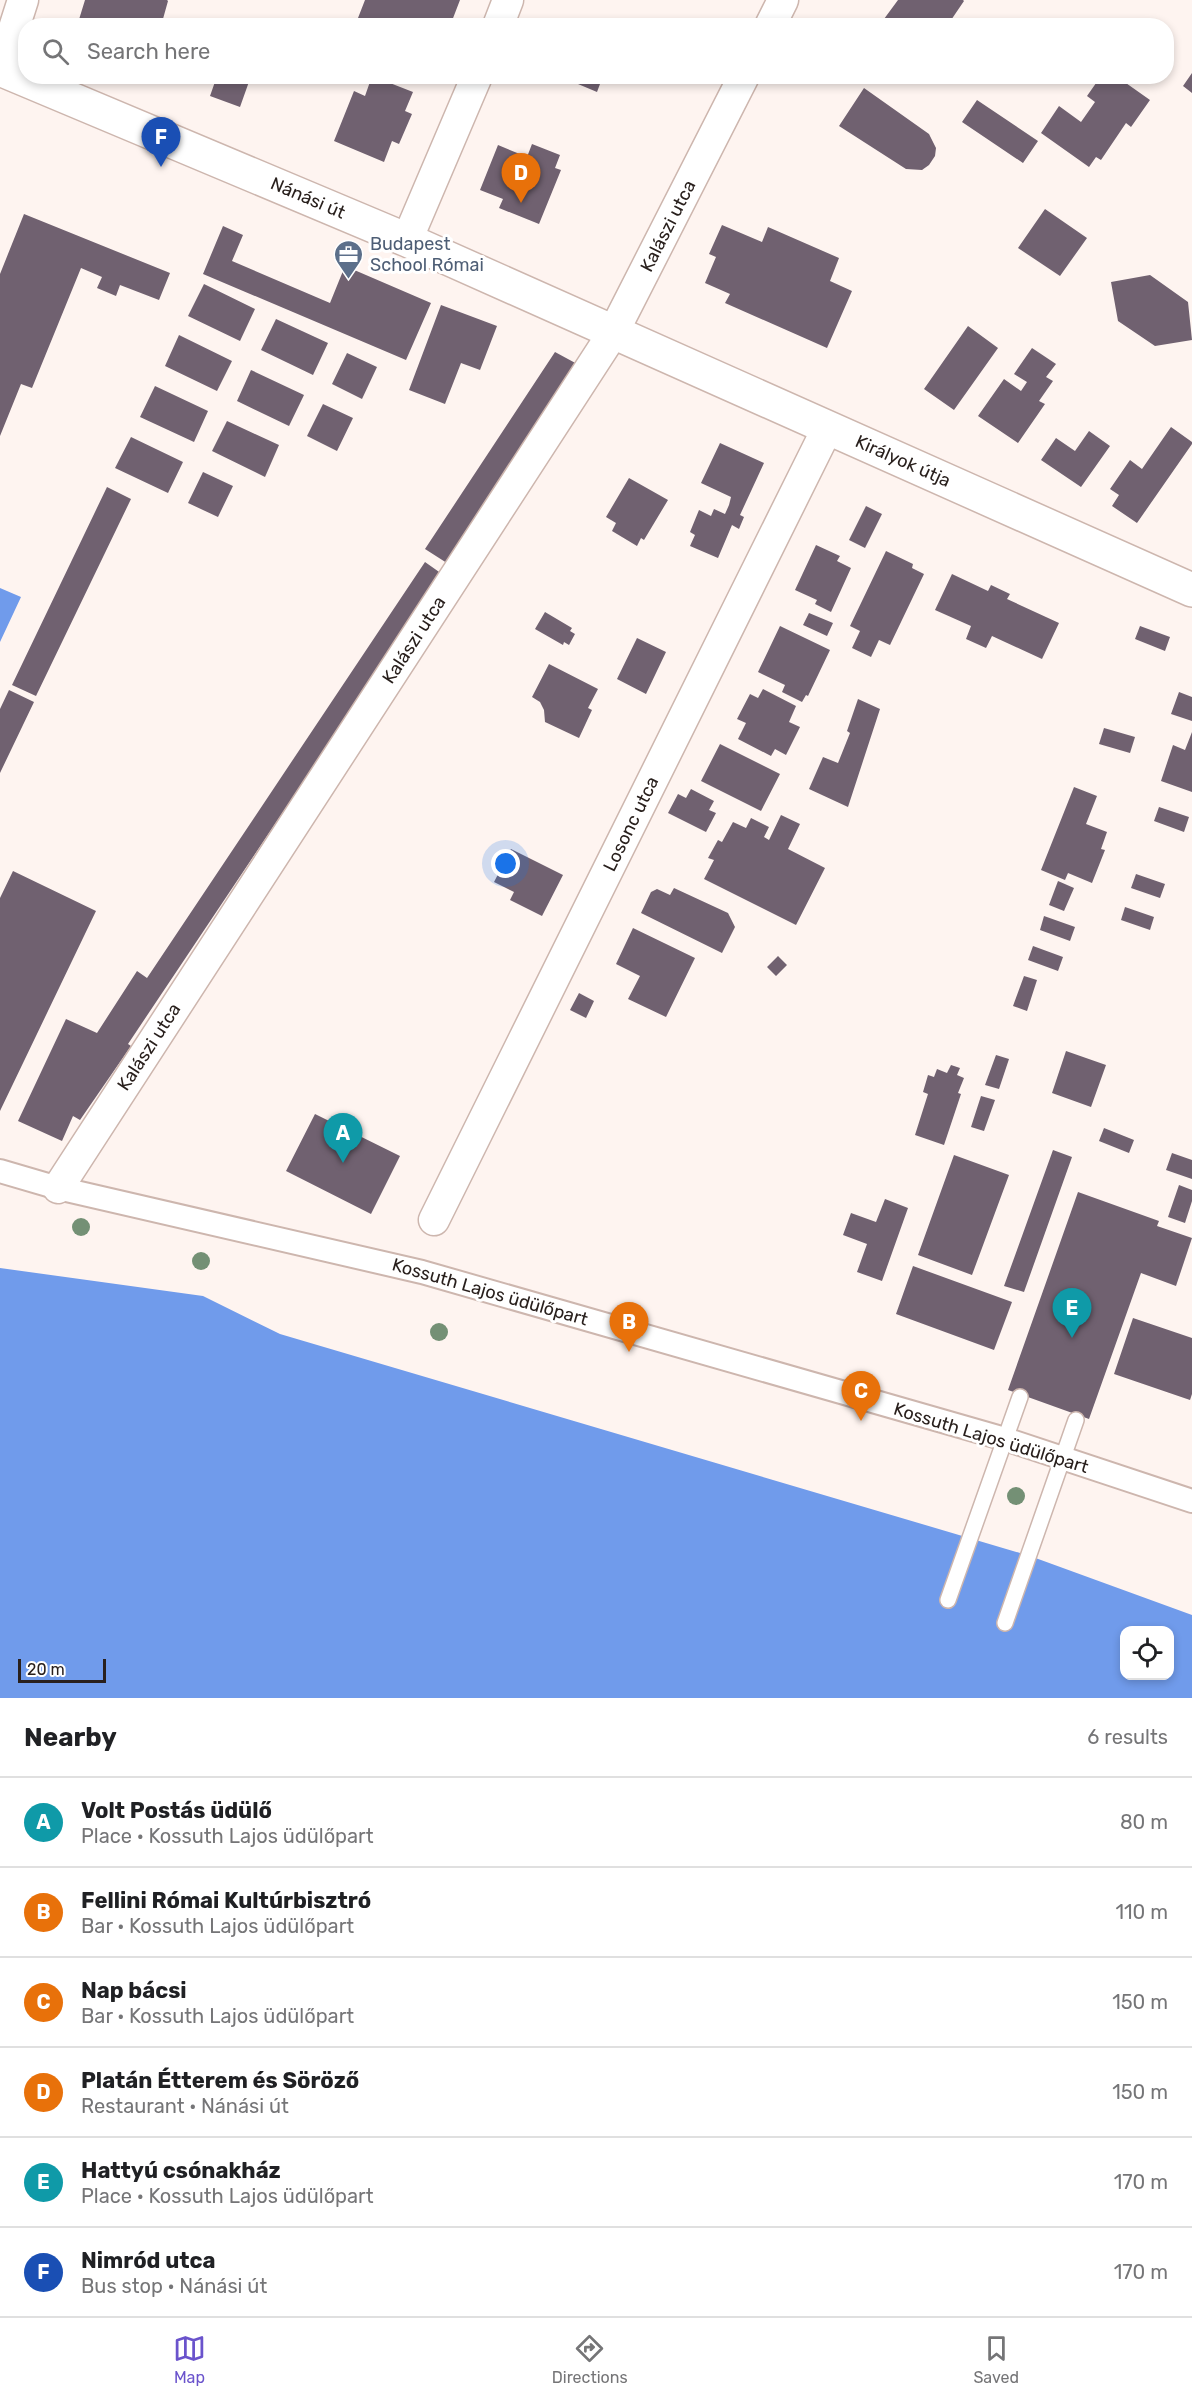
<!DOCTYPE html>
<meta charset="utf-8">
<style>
body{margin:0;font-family:Rubik,sans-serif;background:#f2f2f2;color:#202124}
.controls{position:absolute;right:18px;bottom:18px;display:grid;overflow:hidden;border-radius:12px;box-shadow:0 3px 9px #0003}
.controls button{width:54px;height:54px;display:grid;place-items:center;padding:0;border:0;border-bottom:2px solid #e0e0e0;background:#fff;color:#202124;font:30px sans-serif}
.scale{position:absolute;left:18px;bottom:15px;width:88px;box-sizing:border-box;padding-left:6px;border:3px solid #29201d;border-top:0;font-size:16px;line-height:21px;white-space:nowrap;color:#29201d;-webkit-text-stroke:4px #fff;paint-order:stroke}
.you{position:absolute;left:506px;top:864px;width:21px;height:21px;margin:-15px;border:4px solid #fff;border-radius:50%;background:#1a73e8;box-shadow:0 0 0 9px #1a73e833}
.badge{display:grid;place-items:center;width:39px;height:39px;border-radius:50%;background:#6a53cc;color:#fff;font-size:20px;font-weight:700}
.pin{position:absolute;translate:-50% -50px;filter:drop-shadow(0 2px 3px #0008)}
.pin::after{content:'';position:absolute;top:32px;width:21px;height:18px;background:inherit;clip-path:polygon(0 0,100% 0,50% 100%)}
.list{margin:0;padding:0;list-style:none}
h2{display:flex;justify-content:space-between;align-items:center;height:78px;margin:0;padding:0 24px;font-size:26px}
h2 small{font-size:20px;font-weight:400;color:#757577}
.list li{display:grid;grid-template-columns:39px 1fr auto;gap:18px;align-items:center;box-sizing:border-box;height:90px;padding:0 24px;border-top:2px solid #e0e0e0}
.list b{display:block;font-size:22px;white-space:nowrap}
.list p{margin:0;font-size:20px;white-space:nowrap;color:#757577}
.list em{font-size:20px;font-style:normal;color:#757577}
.icon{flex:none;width:33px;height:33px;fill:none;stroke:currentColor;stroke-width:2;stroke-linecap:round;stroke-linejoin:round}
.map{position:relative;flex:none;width:1192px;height:1698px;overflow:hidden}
.search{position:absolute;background:#fff;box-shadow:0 3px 9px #0003;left:18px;right:18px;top:18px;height:66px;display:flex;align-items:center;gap:15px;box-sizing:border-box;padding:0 21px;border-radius:24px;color:#757577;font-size:22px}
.sheet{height:618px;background:#fff}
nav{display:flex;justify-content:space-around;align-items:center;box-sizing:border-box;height:84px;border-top:2px solid #e0e0e0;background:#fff;font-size:16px;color:#757577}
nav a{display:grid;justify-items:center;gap:3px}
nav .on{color:#6a53cc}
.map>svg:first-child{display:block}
.water{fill:#709beb;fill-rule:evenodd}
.building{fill:#706170}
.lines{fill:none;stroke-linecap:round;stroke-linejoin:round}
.service-casing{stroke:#cdb6ae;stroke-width:18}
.pedestrian-casing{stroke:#cdb6ae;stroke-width:26}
.minor-casing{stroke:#cdb6ae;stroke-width:33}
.tertiary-casing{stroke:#cdb6ae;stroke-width:36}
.service{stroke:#fff;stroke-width:15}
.pedestrian{stroke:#fff;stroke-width:22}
.minor{stroke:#fff;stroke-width:30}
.tertiary{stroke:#fff;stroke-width:33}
.tree{fill:#749075}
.labels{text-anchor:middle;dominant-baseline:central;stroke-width:6;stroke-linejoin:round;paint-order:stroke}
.street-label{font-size:18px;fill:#29201d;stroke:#fff}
.service-label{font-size:18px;fill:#4e5e75;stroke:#fff;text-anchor:start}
</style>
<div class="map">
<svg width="1192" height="1698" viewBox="0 0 1192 1698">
<rect width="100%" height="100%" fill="#fef4f0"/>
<path class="water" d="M0,588l21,9 -21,45z
M0,1268l203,28 77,38 750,222 162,59v83h-1192zM1124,1630h46v46h-46z"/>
<path class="building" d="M85,0h82l1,1 -7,25h-84z
M365,0h95l-10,26h-74l-18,-8z
M898,0h65l1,1 -17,25h-53l-10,-7z
M1192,73v20l-9,-7z
M217,76h34l-11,31 -30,-11z
M372,76l41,16 -8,19 7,3 -13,30 -7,-3 -8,21 -50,-21 20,-50 11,5z
M559,76h44l-6,16z
M1101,76h15l34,24 -19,27 -5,-4 -25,37 -5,-3 -7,10 -48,-34 18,-27 22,16 14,-20 -8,-6z
M864,88l65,46 7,14 -1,8 -6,9 -7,5 -16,-1 -67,-43z
M977,100l61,41 -15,22 -61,-41z
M532,144l28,11 -5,13 6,2 -22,54 -40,-16 4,-9 -23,-9 18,-45 29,12z
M1045,209l42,29 -27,38 -42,-28z
M24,214l146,59 -11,27 -39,-15 -4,11 -19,-8 5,-11 -21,-9 -49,120 -11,-4 -21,52v-162z
M722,225l40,17 6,-15 71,31 -9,23 22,10 -25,57 -102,-45 5,-9 -25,-11 11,-26 -7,-3z
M223,226l20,9 -11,26 98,42 15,-37 86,37 -25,57 -203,-86z
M1150,275l38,27 4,38 -37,6 -37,-25 -7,-39z
M204,284l51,25 -15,32 -52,-25z
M441,305l56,21 -17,44 -19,-7 -16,41 -36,-14z
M276,319l52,24 -15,32 -52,-25z
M968,326l30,22 -44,62 -30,-21z
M179,335l53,26 -15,30 -52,-25z
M1032,348l24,16 -10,13 7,4 -14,20 6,3 -27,39 -40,-27 26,-37 17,12 6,-9 -13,-8z
M555,352l24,13 -129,200 -25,-16z
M347,353l30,14 -15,32 -30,-15z
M251,370l53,25 -15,31 -52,-25z
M155,386l53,25 -14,31 -54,-25z
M323,404l30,14 -16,33 -30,-15z
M227,421l52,24 -14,32 -53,-26z
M1171,427l21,15v2l-55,79 -25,-17 7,-11 -9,-6 20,-29 12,9z
M1089,431l21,15 -29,41 -40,-27 15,-22 19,13z
M131,437l52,25 -15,31 -53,-25z
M720,443l44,20 -24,52 4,2 -5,12 -7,-4 -14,33 -28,-12 5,-11 -5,-3 9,-22 12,6 3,-7 11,5 4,-9 2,-8 -30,-14z
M203,472l30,14 -15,31 -30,-14z
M629,478l39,22 -24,40 -3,-2 -4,8 -25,-15 4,-8 -10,-6z
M107,487l24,12 -95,197 -24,-11z
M866,506l16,8 -17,34 -16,-8z
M816,545l24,11 -3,5 14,7 -20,44 -16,-8 2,-4 -22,-10z
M886,551l27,13 -1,4 12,6 -34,71 -11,-5 -8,17 -19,-9 8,-17 -10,-5z
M425,562l17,12 -314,470 3,2 -51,74 -7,-4 -11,25 -44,-20 48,-102 31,14 40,-62 10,7z
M952,574l36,17 3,-6 19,9 -3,5 52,24 -17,36 -50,-23 -6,12 -20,-9 5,-13 -36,-16z
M545,612l27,16 -2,3 5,3 -6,11 -5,-3 -1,3 -28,-16z
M809,613l24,10 -6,13 -24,-11z
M780,626l50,24 -22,46 -2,-1 -4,7 -20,-10 3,-7 -27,-13z
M1140,626l30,11 -5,14 -30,-12z
M637,638l29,14 -20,42 -29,-15z
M549,664l49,25 -10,19 4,2 -13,28 -34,-16 -1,-12 -4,-8 -8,-5z
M763,689l33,17 -7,16 11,5 -14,28 -11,-6 -4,7 -33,-17 8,-16 -9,-4 13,-25 8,4z
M9,690l25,12 -34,71v-64z
M1179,692l13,5v24l-21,-7z
M858,699l22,10 -32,98 -39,-18 14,-32 15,6 12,-30 -3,-2z
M1104,728l31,9 -5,16 -31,-9z
M1192,732v60l-31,-11 12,-36 12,5z
M720,744l60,30 -19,37 -60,-30z
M1074,787l23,9 -11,28 21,8 -6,17 4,1 -13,33 -24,-10 -3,7 -24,-10z
M691,789l23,12 -5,9 7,3 -10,19 -38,-19 10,-19 8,4z
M1159,807l30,10 -5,15 -30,-11z
M781,815l19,9 -12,25 37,19 -29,57 -92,-46 10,-19 -6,-2 10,-18 4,2 11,-20 13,6 5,-10 18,9 -5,10 5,3z
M511,849l52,26 -21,41 -32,-16 4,-8 -20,-10z
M13,871l83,40 -96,200v-213z
M1136,874l29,10 -5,14 -29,-10z
M1058,881l16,7 -10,23 -15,-6z
M674,888l54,25 7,14 -13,26 -81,-40 10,-21 6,-3 13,6z
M1125,907l29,10 -4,13 -29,-10z
M1044,916l31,11 -5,14 -30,-11z
M633,928l62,30 -29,59 -38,-18 12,-23 -24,-12z
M1033,946l30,11 -5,14 -30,-11z
M778,956l9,9 -11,11 -9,-9z
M1024,976l13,4 -10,31 -14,-5z
M579,993l15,8 -8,17 -16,-8z
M1066,1051l40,14 -15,42 -39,-14z
M996,1055l13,4 -10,30 -14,-4z
M951,1065l9,3 -3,7 7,3 -6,15 3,1 -17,51 -29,-10 13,-41 -5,-2 5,-17 6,2 3,-8 10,4z
M981,1096l14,4 -11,31 -13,-4z
M315,1114l85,42 -29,58 -85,-43z
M1104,1128l30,12 -5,13 -30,-12z
M1053,1150l19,7 -48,135 -20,-6z
M1172,1153l20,7v19l-26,-9z
M954,1155l55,20 -37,100 -54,-20z
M1179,1185l13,5v11l-7,22 -17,-6z
M1078,1192l81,29 -2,5 35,12 -16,48 -35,-13 -52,146 -81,-29z
M885,1199l23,9 -26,73 -25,-9 10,-28 -24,-9 8,-22 25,9z
M913,1266l99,36 -18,48 -98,-36z
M1133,1318l59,20v56l-2,6 -76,-26z"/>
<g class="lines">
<defs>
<path id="service" d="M948,1600l72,-203
M1005,1623l71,-203"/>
<path id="pedestrian" d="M0,1171l58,17 364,84 583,167 187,62"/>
<path id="minor" d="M498,26l10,-26
M770,26l13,-26
M1,69l22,-69
M407,240l70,-164
M58,1188l555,-855 131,-257
M434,1220l394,-793"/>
<path id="tertiary" d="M0,69l407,171 785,350"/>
</defs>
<use href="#service" class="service-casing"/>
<use href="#pedestrian" class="pedestrian-casing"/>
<use href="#minor" class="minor-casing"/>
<use href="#tertiary" class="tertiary-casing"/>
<use href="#service" class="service"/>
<use href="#pedestrian" class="pedestrian"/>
<use href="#minor" class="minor"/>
<use href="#tertiary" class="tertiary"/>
</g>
<g class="tree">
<circle cx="81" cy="1227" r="9"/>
<circle cx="201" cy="1261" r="9"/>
<circle cx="439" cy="1332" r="9"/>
<circle cx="1016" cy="1496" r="9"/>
</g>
<defs>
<symbol id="office-pin" viewBox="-11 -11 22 30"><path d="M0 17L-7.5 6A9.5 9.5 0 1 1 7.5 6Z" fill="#5c6f8a" stroke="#fff"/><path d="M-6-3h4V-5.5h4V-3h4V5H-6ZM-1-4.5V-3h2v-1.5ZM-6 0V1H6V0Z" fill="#fff"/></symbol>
</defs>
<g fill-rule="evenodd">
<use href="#office-pin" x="332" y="238" width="33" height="45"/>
</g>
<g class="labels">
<g class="street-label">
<text transform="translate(308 198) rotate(23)">Nánási út</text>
<text transform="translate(668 226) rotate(-63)">Kalászi utca</text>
<text transform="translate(903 461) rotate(24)">Királyok útja</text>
<text transform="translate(414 640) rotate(-57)">Kalászi utca</text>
<text transform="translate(631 824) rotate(-64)">Losonc utca</text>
<text transform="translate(149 1047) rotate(-57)">Kalászi utca</text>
<text transform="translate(490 1292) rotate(16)">Kossuth Lajos üdülőpart</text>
<text transform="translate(991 1438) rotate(17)">Kossuth Lajos üdülőpart</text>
</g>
<g class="service-label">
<text x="370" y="244">Budapest<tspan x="370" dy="21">School Római</tspan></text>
</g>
</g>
</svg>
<div class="controls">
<button><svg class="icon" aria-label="locate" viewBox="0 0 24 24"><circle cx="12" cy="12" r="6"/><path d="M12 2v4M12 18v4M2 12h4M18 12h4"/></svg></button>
</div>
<div class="scale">20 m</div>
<div class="you"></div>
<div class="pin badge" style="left:343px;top:1163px;background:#0f9aa8">A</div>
<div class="pin badge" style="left:629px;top:1352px;background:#e8710a">B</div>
<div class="pin badge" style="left:861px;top:1421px;background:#e8710a">C</div>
<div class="pin badge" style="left:521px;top:203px;background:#e8710a">D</div>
<div class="pin badge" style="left:1072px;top:1338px;background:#0f9aa8">E</div>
<div class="pin badge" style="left:161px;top:167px;background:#1a4fb4">F</div>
<div class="search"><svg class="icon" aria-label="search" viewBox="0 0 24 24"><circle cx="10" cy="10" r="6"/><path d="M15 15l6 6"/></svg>Search here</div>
</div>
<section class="sheet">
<h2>Nearby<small>6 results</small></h2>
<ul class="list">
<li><span class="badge" style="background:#0f9aa8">A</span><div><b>Volt Postás üdülő</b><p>Place · Kossuth Lajos üdülőpart</p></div><em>80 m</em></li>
<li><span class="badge" style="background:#e8710a">B</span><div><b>Fellini Római Kultúrbisztró</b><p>Bar · Kossuth Lajos üdülőpart</p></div><em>110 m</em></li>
<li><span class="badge" style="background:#e8710a">C</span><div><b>Nap bácsi</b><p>Bar · Kossuth Lajos üdülőpart</p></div><em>150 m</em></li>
<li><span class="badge" style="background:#e8710a">D</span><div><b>Platán Étterem és Söröző</b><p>Restaurant · Nánási út</p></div><em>150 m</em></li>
<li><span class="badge" style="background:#0f9aa8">E</span><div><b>Hattyú csónakház</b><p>Place · Kossuth Lajos üdülőpart</p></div><em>170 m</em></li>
<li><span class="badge" style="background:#1a4fb4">F</span><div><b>Nimród utca</b><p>Bus stop · Nánási út</p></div><em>170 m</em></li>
</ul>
</section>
<nav>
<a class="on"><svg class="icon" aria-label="map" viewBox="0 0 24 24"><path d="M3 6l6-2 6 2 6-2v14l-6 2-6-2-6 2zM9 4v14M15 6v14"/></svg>Map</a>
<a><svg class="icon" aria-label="directions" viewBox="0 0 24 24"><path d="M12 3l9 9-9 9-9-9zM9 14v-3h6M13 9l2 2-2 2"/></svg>Directions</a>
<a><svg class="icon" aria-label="saved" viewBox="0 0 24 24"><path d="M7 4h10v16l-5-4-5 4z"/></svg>Saved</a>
</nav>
